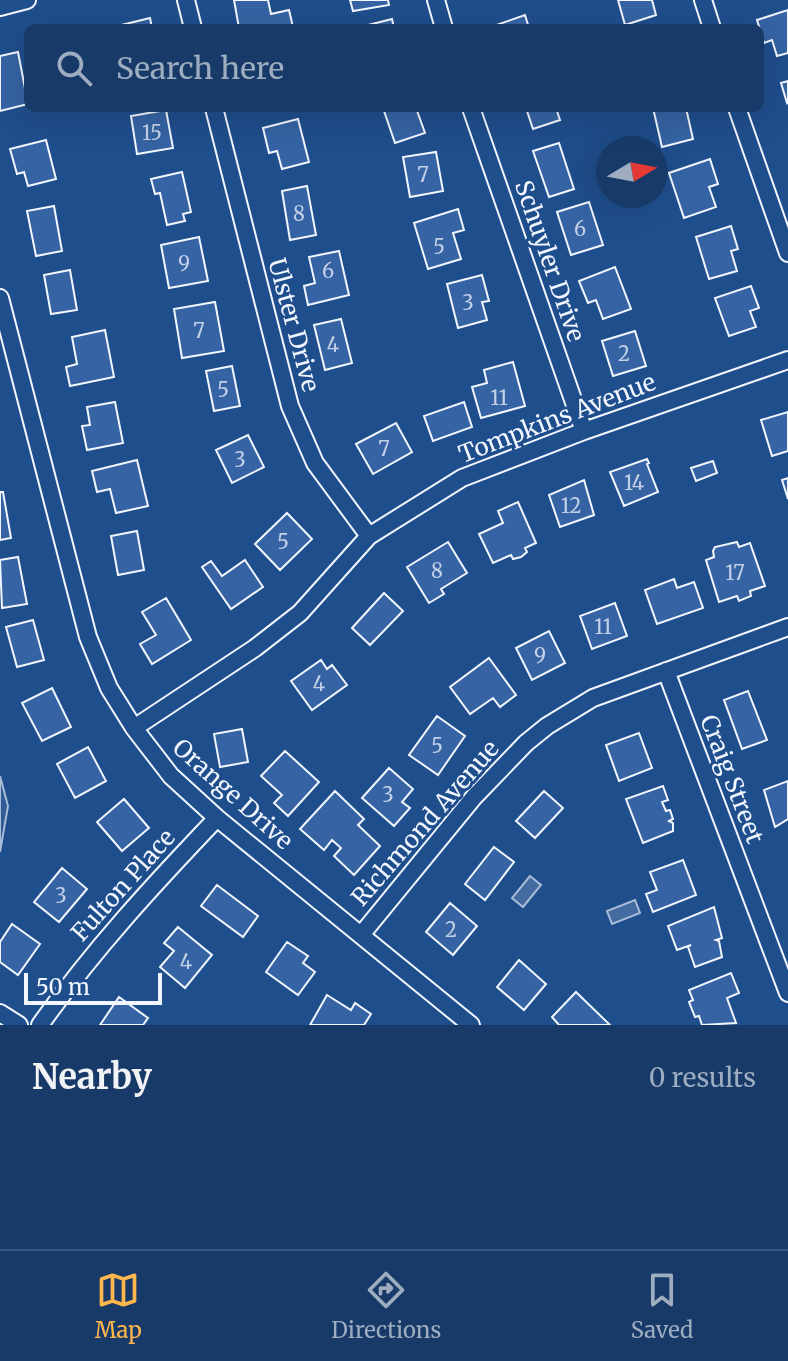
<!DOCTYPE html>
<style>
body{margin:0;font-family:Merriweather,serif;background:#244571;color:#f1f3f6}
.compass{position:absolute;left:596px;top:136px;width:72px;height:72px;border-radius:50%;background:#173a69;box-shadow:0 8px 32px #0002;rotate:80deg}
.scale{position:absolute;left:24px;bottom:20px;width:138px;box-sizing:border-box;padding-left:8px;border:4px solid #f2f6ff;border-top:0;font-size:22px;line-height:28px;white-space:nowrap;color:#f2f6ff;-webkit-text-stroke:6px #1f4e8c;paint-order:stroke}
.list{margin:0;padding:0;list-style:none}
h2{display:flex;justify-content:space-between;align-items:center;height:104px;margin:0;padding:0 32px;font-size:34px}
h2 small{font-size:26px;font-weight:400;color:#9eadc0}
.icon{flex:none;width:44px;height:44px;fill:none;stroke:currentColor;stroke-width:2;stroke-linecap:round;stroke-linejoin:round}
.map{position:relative;flex:none;width:788px;height:1025px;overflow:hidden}
.search{position:absolute;background:#173a69;box-shadow:0 8px 32px #0002;left:24px;right:24px;top:24px;height:88px;display:flex;align-items:center;gap:20px;box-sizing:border-box;padding:0 28px;border-radius:12px;color:#9eadc0;font-size:30px}
.sheet{height:224px;background:#173a69}
nav{display:flex;justify-content:space-around;align-items:center;box-sizing:border-box;height:112px;border-top:2px solid #36547d;background:#173a69;font-size:22px;color:#9eadc0}
nav a{display:grid;justify-items:center;gap:4px}
nav .on{color:#ffb74d}
.map>svg:first-child{display:block}
.green{fill:#305b95;stroke:#a8bbd7;stroke-width:2}
.water{fill:#446ba0;stroke:#a8bbd7;stroke-width:2}
.building{fill:#3563a3;stroke:#f2f6ff;stroke-width:2}
.lines{fill:none;stroke-linecap:round;stroke-linejoin:round}
.street-casing{stroke:#f2f6ff;stroke-width:20}
.street{stroke:#1f4e8c;stroke-width:16}
.labels{text-anchor:middle;dominant-baseline:central;stroke-width:6;stroke-linejoin:round;paint-order:stroke}
.number-label{font-size:20px;fill:#c3d1e8}
.street-label{font-size:24px;fill:#f2f6ff;stroke:#1f4e8c}
</style>
<div class="map">
<svg width="788" height="1025" viewBox="0 0 788 1025">
<rect width="100%" height="100%" fill="#1f4e8c"/>
<path class="green" d="M0,776l8,30 -8,46z"/>
<path class="water" d="M530,876l11,9 -18,22 -11,-9z
M635,900l5,13 -28,11 -5,-13z"/>
<path class="building" d="M234,0h34l3,14 18,-4 4,17 -54,1z
M350,0h38l1,5 -36,6z
M618,0h34l4,15 -31,10z
M788,10v43l-11,3 -5,-16 -8,3 -7,-23z
M525,15l4,13h-38v-1z
M150,18l2,10h-43z
M392,19l2,9h-30v-2z
M18,52l10,52 -28,7v-55z
M788,81v21l-1,1 -6,-20z
M383,108h33l9,25 -30,10z
M517,108h39l4,12 -27,9 -7,-21 -8,3z
M653,108h33l7,31 -31,8z
M166,110l7,38 -36,6 -6,-38z
M298,119l11,43 -27,7 -5,-18 -8,2 -6,-25z
M46,140l10,39 -28,7 -4,-14 -7,2 -7,-25z
M559,143l15,46 -25,8 -16,-46z
M436,152l7,39 -33,6 -7,-40z
M710,159l8,25 -9,3 7,20 -32,11 -15,-45z
M182,172l9,40 -8,2 2,7 -18,4 -7,-32 -5,1 -4,-15z
M307,186l9,49 -26,5 -8,-49z
M589,202l14,43 -32,10 -14,-43z
M54,206l8,45 -26,5 -9,-45z
M458,209l6,21 -11,3 8,26 -33,10 -14,-46z
M731,226l7,23 -7,2 6,20 -28,8 -13,-42z
M199,237l9,44 -39,7 -8,-43z
M339,251l10,44 -41,10 -4,-19 11,-3 -6,-26z
M615,267l16,42 -28,10 -7,-19 -8,3 -9,-22z
M70,270l7,40 -26,4 -7,-39z
M482,275l7,26 -7,1 5,18 -29,8 -11,-44z
M751,286l8,22 -9,3 6,16 -27,9 -14,-38z
M215,302l9,49 -42,7 -8,-49z
M341,319l11,44 -27,7 -11,-45z
M105,330l9,47 -44,9 -4,-19 11,-3 -5,-27z
M635,331l11,35 -33,10 -11,-35z
M513,362l12,44 -44,12 -9,-31 15,-4 -3,-13z
M232,366l8,40 -26,5 -8,-40z
M115,402l8,41 -36,7 -5,-24 8,-1 -3,-18z
M464,402l8,25 -39,14 -9,-25z
M788,412v39l-16,5 -11,-36z
M396,423l16,29 -39,22 -17,-30z
M248,435l16,32 -32,16 -16,-33z
M647,459l2,4 -2,1 11,28 -34,14 -14,-34z
M137,460l11,46 -32,7 -6,-24 -13,3 -5,-21z
M713,461l4,12 -21,8 -5,-13z
M788,478v21l-6,-19z
M584,480l10,35 -34,12 -11,-32z
M0,492h3l8,46 -11,2z
M518,502l18,41 -11,5 2,4 -6,5 -8,2 -2,-4 -18,8 -14,-29 24,-11 -5,-12z
M287,513l25,26 -32,31 -25,-26z
M137,531l7,39 -26,5 -7,-39z
M448,542l19,31 -26,16 3,5 -15,9 -22,-36z
M737,542l2,5 11,-4 15,43 -15,5 1,5 -12,5 -2,-5 -18,6 -13,-42 8,-3 -1,-6 2,-4z
M18,557l9,47 -25,4 -2,-48z
M245,560l18,27 -32,22 -29,-42 9,-6 11,15z
M674,579l3,9 17,-6 9,26 -46,16 -12,-34z
M384,593l19,18 -33,34 -18,-17z
M166,598l25,42 -39,24 -12,-20 16,-9 -14,-23z
M615,603l12,33 -35,13 -12,-33z
M33,620l11,40 -27,7 -11,-40z
M549,631l16,32 -33,17 -16,-32z
M489,658l27,37 -16,12 -7,-9 -23,16 -20,-27z
M321,660l6,9 5,-4 15,20 -35,25 -21,-29z
M52,688l19,39 -29,14 -20,-38z
M748,691l19,49 -25,9 -18,-49z
M437,716l28,20 -27,39 -29,-20z
M242,729l6,33 -28,5 -6,-33z
M639,733l13,35 -33,13 -13,-36z
M88,747l18,34 -31,17 -18,-34z
M285,751l34,31 -31,34 -14,-13 8,-8 -21,-19z
M389,768l24,21 -11,13 8,6 -16,18 -32,-28z
M788,781v38l-13,8 -11,-37z
M663,786l5,14 -6,2 4,9 4,-1 3,9 -4,2 4,2v8l-30,12 -17,-44z
M335,791l29,28 -6,6 22,21 -26,29 -20,-19 7,-8 -9,-8 -8,10 -24,-21z
M544,791l19,17 -28,30 -19,-17z
M124,799l25,29 -27,23 -25,-29z
M494,847l20,15 -29,38 -20,-16z
M683,860l13,35 -43,17 -7,-18 11,-4 -7,-18z
M62,868l25,21 -28,33 -25,-20z
M217,885l41,31 -15,21 -42,-31z
M450,903l27,23 -24,29 -27,-23z
M714,907l8,31 -6,2 3,1 3,16 -27,10 -7,-20 3,-2 -14,5 -9,-24z
M12,924l28,20 -22,31 -18,-13v-20z
M178,927l34,28 -27,33 -25,-21 14,-16 -10,-8z
M287,942l21,14 -5,7 12,9 -17,23 -32,-23z
M519,960l27,24 -22,26 -27,-23z
M731,973l8,20 -12,5 9,25 -34,2 -3,-9 -4,1 -6,-15 4,-2 -4,-10z
M576,992l34,33h-51l-7,-8z
M327,995l24,15 4,-7 16,11 -7,11h-54z
M119,997l29,21 -5,7h-43z"/>
<g class="lines">
<defs>
<path id="street" d="M186,0l7,28
M436,0l8,28
M703,0l9,28
M0,7l27,-7
M214,108l76,298 25,57 54,73
M471,108l113,323
M737,108l51,145
M0,298l88,339 21,51 25,40 37,48 46,42 254,207
M666,671l122,322
M134,728l121,-80 45,-35 69,-77 93,-58 122,-47 204,-71
M361,935l113,-138 52,-54 21,-17 46,-28 195,-71
M0,1013l19,12
M40,1025c53,-75 114,-141 177,-207"/>
</defs>
<use href="#street" class="street-casing"/>
<use href="#street" class="street"/>
</g>
<g class="labels">
<g class="number-label">
<text x="152" y="132">15</text>
<text x="423" y="174">7</text>
<text x="299" y="213">8</text>
<text x="580" y="228">6</text>
<text x="439" y="246">5</text>
<text x="184" y="263">9</text>
<text x="328" y="270">6</text>
<text x="468" y="302">3</text>
<text x="199" y="330">7</text>
<text x="333" y="344">4</text>
<text x="624" y="353">2</text>
<text x="223" y="389">5</text>
<text x="499" y="397">11</text>
<text x="384" y="448">7</text>
<text x="240" y="459">3</text>
<text x="634" y="482">14</text>
<text x="571" y="505">12</text>
<text x="283" y="541">5</text>
<text x="437" y="570">8</text>
<text x="735" y="572">17</text>
<text x="603" y="626">11</text>
<text x="540" y="655">9</text>
<text x="319" y="683">4</text>
<text x="437" y="745">5</text>
<text x="388" y="794">3</text>
<text x="61" y="895">3</text>
<text x="451" y="929">2</text>
<text x="186" y="961">4</text>
</g>
<g class="street-label">
<text transform="translate(550 261) rotate(71)">Schuyler Drive</text>
<text transform="translate(294 325) rotate(75)">Ulster Drive</text>
<text transform="translate(557 418) rotate(-21)">Tompkins Avenue</text>
<text transform="translate(732 779) rotate(69)">Craig Street</text>
<text transform="translate(233 794) rotate(42)">Orange Drive</text>
<text transform="translate(425 823) rotate(-49)">Richmond Avenue</text>
<text transform="translate(123 885) rotate(-48)">Fulton Place</text>
</g>
</g>
</svg>
<svg class="compass" viewBox="-18 -18 36 36"><path d="M0-13l5 13h-10z" fill="#e53935"/><path d="M0 13l5-13h-10z" fill="#9eadc0"/></svg>
<div class="scale">50 m</div>
<div class="search"><svg class="icon" aria-label="search" viewBox="0 0 24 24"><circle cx="10" cy="10" r="6"/><path d="M15 15l6 6"/></svg>Search here</div>
</div>
<section class="sheet">
<h2>Nearby<small>0 results</small></h2>
<ul class="list">
</ul>
</section>
<nav>
<a class="on"><svg class="icon" aria-label="map" viewBox="0 0 24 24"><path d="M3 6l6-2 6 2 6-2v14l-6 2-6-2-6 2zM9 4v14M15 6v14"/></svg>Map</a>
<a><svg class="icon" aria-label="directions" viewBox="0 0 24 24"><path d="M12 3l9 9-9 9-9-9zM9 14v-3h6M13 9l2 2-2 2"/></svg>Directions</a>
<a><svg class="icon" aria-label="saved" viewBox="0 0 24 24"><path d="M7 4h10v16l-5-4-5 4z"/></svg>Saved</a>
</nav>
